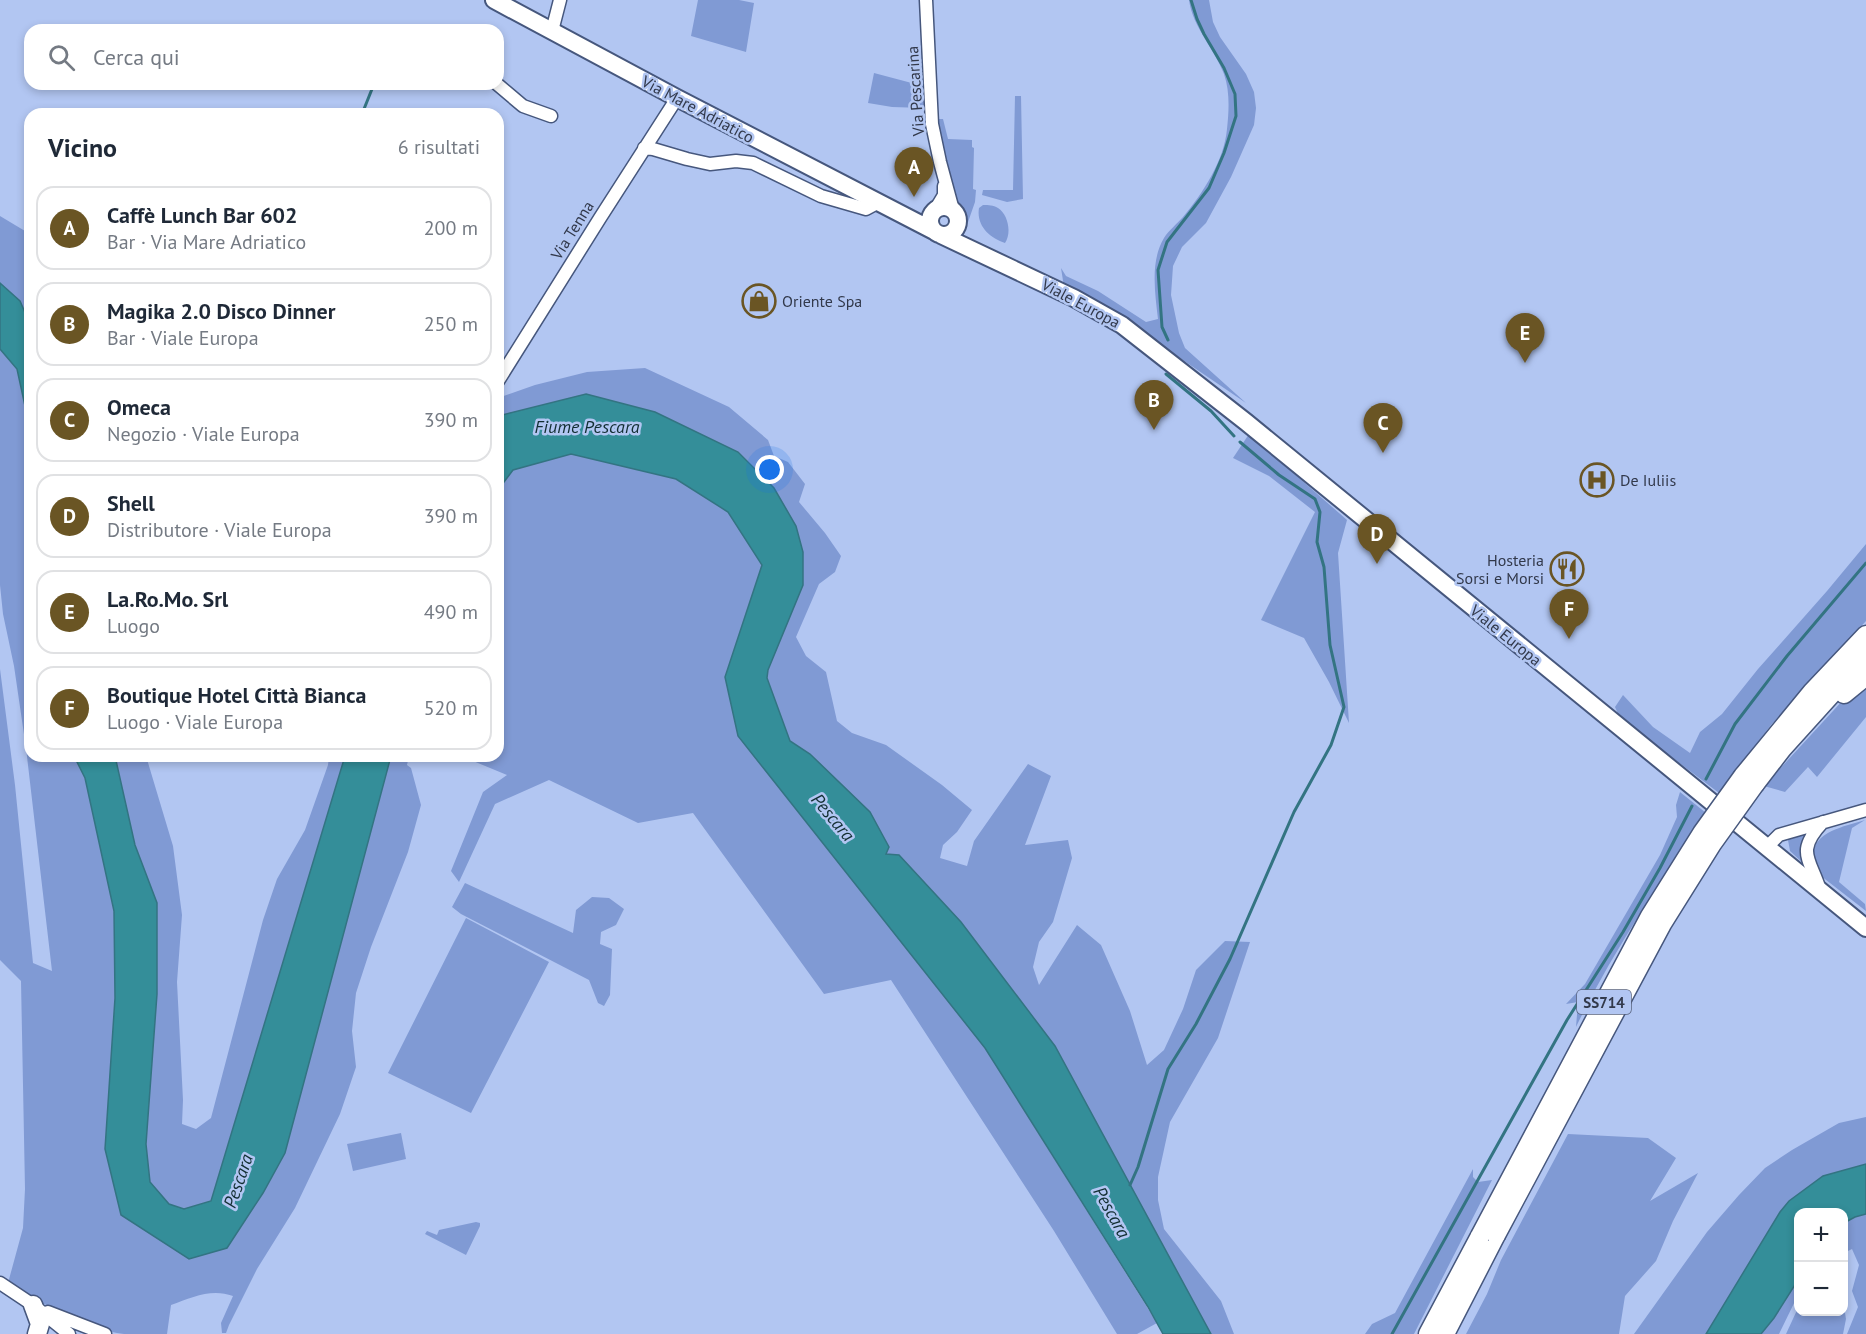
<!DOCTYPE html>
<html lang="it">
<meta charset="utf-8">
<style>
body{margin:0;font-family:"PT Sans",sans-serif;background:#f6f6f7;color:#1f2937}
.controls{position:absolute;right:18px;bottom:18px;display:grid;overflow:hidden;border-radius:12px;box-shadow:0 3px 9px #0003}
.controls button{width:54px;height:54px;display:grid;place-items:center;padding:0;border:0;border-bottom:2px solid #e0e1e3;background:#fff;color:#1f2937;font:30px sans-serif}
.you{position:absolute;left:770px;top:470px;width:21px;height:21px;margin:-15px;border:4px solid #fff;border-radius:50%;background:#1a73e8;box-shadow:0 0 0 9px #1a73e833}
.badge{display:grid;place-items:center;width:39px;height:39px;border-radius:50%;background:#6a5524;color:#fff;font-size:20px;font-weight:700}
.pin{position:absolute;translate:-50% -50px;filter:drop-shadow(0 2px 3px #0008)}
.pin::after{content:'';position:absolute;top:32px;width:21px;height:18px;background:inherit;clip-path:polygon(0 0,100% 0,50% 100%)}
.list{margin:0;padding:0;list-style:none}
h2{display:flex;justify-content:space-between;align-items:center;height:78px;margin:0;padding:0 24px;font-size:26px}
h2 small{font-size:20px;font-weight:400;color:#747a83}
.list li{display:grid;grid-template-columns:39px 1fr auto;gap:18px;align-items:center;box-sizing:border-box;height:84px;margin:0 12px 12px;padding:0 12px;border:2px solid #e0e1e3;border-radius:18px}
.list b{display:block;font-size:22px;white-space:nowrap}
.list p{margin:0;font-size:20px;white-space:nowrap;color:#747a83}
.list em{font-size:20px;font-style:normal;color:#747a83}
.icon{flex:none;width:33px;height:33px;fill:none;stroke:currentColor;stroke-width:2;stroke-linecap:round;stroke-linejoin:round}
.map{position:relative;flex:none;width:1866px;height:1334px;overflow:hidden}
.search{position:absolute;background:#fff;box-shadow:0 3px 9px #0003;left:24px;top:24px;width:480px;height:66px;display:flex;align-items:center;gap:15px;box-sizing:border-box;padding:0 21px;border-radius:18px;color:#747a83;font-size:22px}
.panel{position:absolute;background:#fff;box-shadow:0 3px 9px #0003;left:24px;top:108px;width:480px;height:654px;border-radius:18px}
.map>svg:first-child{display:block}
.green{fill:#809ad4}
.water{fill:#348e99;stroke:#337482;stroke-width:1.5}
.lines{fill:none;stroke-linecap:round;stroke-linejoin:round}
.stream{stroke:#337482;stroke-width:3}
.minor-casing{stroke:#46577d;stroke-width:15}
.major-casing{stroke:#46577d;stroke-width:20}
.highway-casing{stroke:#46577d;stroke-width:21}
.minor{stroke:#fff;stroke-width:12}
.major{stroke:#fff;stroke-width:16}
.highway{stroke:#fff;stroke-width:18}
.highway-bridge-casing{stroke:#46577d;stroke-width:21;stroke-linecap:butt}
.highway-bridge{stroke:#fff;stroke-width:18}
.labels{text-anchor:middle;dominant-baseline:central;stroke-width:5;stroke-linejoin:round;paint-order:stroke}
.shield{fill:#b2c6f2;stroke:#58637d;stroke-width:1.5}
.shield-label{font-size:15px;font-weight:bold;fill:#32394b}
.street-label{font-size:16px;fill:#32394b;stroke:#b2c6f2}
.poi-label{font-size:16px;fill:#32394b;stroke:#b2c6f2;text-anchor:start}
.water-label{font-size:18px;font-style:italic;fill:#122e32;stroke:#b2c6f2}
</style>
<div class="map">
<svg width="1866" height="1334" viewBox="0 0 1866 1334">
<rect width="100%" height="100%" fill="#b2c6f2"/>
<path class="green" d="M698,0h41l15,3 -8,49 -55,-16z
M1189,0h20l4,22 7,15 26,37 8,18 2,16 -2,17 -23,52 -25,46 -24,24 -9,19 -2,29 8,38 6,15 61,55 -119,-81 -63,-35 -3,-19 5,8 32,15 48,31 12,-3c-3,-26 -8,-58 6,-81 5,-8 13,-14 19,-21 20,-24 41,-56 44,-88 2,-18 3,-38 -3,-55 -10,-26 -31,-46 -35,-74z
M874,73l49,13 1,22 -32,-1 -24,-4z
M1015,96h6l2,103 -16,3 -25,-7 1,-5h30z
M936,119h7l5,20 24,1v7l2,1 -1,41 3,1 -1,12 -8,23c-14,-26 -28,-76 -31,-106z
M983,205c6,0 10,0 15,3 10,6 14,25 7,35 -15,-5 -29,-17 -26,-35z
M0,216l30,18v90l-10,-23 -20,-18z
M0,349l17,20 13,60v327h44l11,22 29,133 1,87 -10,151 16,66 106,33 36,-55 22,-40 106,-397h18l-2,9 4,3 10,37 -13,47 -37,95 -15,46 -4,38 4,36 -16,47 -45,94 -38,61 -28,56 -3,8h-4l-1,-10 12,-27c-21,-8 -41,1 -62,9l-4,29c-14,0 -29,0 -43,0 -36,-4 -85,-32 -116,-51l15,-55 2,-39 -4,-208 -21,-21v-291l15,116 18,178 19,8 -26,-223 -12,-82 -11,-52 -3,-29z
M645,368l84,39 39,33 6,16 14,6 17,22 -6,18 26,31 16,23 -6,16 -16,12 -23,53 10,19 20,16 11,49 15,12 34,12 56,40 30,25 -15,22 -14,13 -3,13 27,8 7,-25 54,-77 23,12 -26,69 43,-5 4,18 -19,64 -14,20 -6,25 6,18 38,-60 24,20 29,66 17,54 17,-15 19,-41 13,-39 29,-29 25,1 -32,96 -48,84 -12,55v23l6,29 57,72 13,33h-23l-156,-288 -94,-124 -62,-67 -13,-1 -76,-100 -20,-13 -23,-63 7,-190 -36,-36 -83,-40 -69,-18 -88,22v-18l37,-13 52,-13z
M1249,434l98,86 -9,33 11,170 -20,-41 -25,-44 -43,-18 54,-108 -46,-36 -36,-18z
M571,453l105,26 52,33 34,53 -37,112 260,371 172,275 -20,11h-20l-63,-103 -163,-251 -67,14 -131,-181 -55,10 -89,-43 -54,24 -36,78 -8,-11 32,-79 24,-17 -46,-19h37v-266l14,-20z
M1866,544v77l-95,104 -52,68 -99,-75 -5,-11 8,-12 30,32 37,26 10,-21 22,-18 36,-45 69,-78z
M1866,684v33l-49,60 -9,-10 -23,25 -21,-6 80,-87z
M115,756h31l27,90 9,69 -5,67 6,118 -1,24 14,5 15,-11 52,-198 14,-41 28,-49 23,-65 1,-9h16l-134,445 -26,8 -16,-5 -19,-22 -4,-38 11,-150v-91l-22,-58z
M1680,792l26,21c-46,70 -94,139 -130,214l2,-25 -12,2 19,-20 75,-129 17,-38 -1,-12z
M1865,820l-13,8 -13,54 26,22 1,7 -45,-35c-25,-40 17,-48 44,-56z
M1811,830l-8,33 -13,-12 -2,-11 5,-4z
M465,883l108,50 3,-23 16,-13 17,1 15,11 -8,16 -15,7 -1,12 12,5 -2,46 -6,11 -6,-3 -9,-23 -128,-66 -9,-7z
M466,918l83,44 -78,151 -83,-40z
M1866,1117v47l-43,12 -34,25 -9,11 -74,122h-72l73,-102 32,-37 26,-27 27,-18 47,-27z
M401,1133l5,26 -53,12 -6,-27z
M1568,1134l80,4 28,20 -26,43 48,-28 -25,48 -17,40 -31,35 -6,38h-153l21,-40 14,-34z
M1473,1169v8l5,5 14,-2 -78,154h-49l7,-10 23,-11z
M1866,1214v120h-19l11,-27 -6,-16 7,-26 -7,-16 -8,4v-30l11,-7z
M476,1222l4,1v3l-14,29 -41,-21 2,-3 10,4 2,-5z
M1798,1280v15l-19,39h-18l13,-16z
M1844,1307l2,12 -3,15h-57l12,-26v4h46z"/>
<path class="water" d="M0,283l20,18 10,23v105l-13,-60 -17,-20z
M586,394l69,18 83,40 36,36 22,38 7,26v33l-35,85 -1,8 23,63 20,13 60,58 19,35 -3,7 13,1 62,67 94,124 156,288h-48l-15,-27 -163,-259 -247,-312 -13,-59 37,-112 -34,-53 -52,-33 -105,-25 -58,16 -15,20v-74z
M74,756h41l20,89 22,58v91l-11,150 4,38 19,22 15,5 27,-8 134,-445h46l-106,397 -22,40 -36,55 -38,11 -68,-44 -16,-66 10,-151 -1,-87 -29,-133z
M1866,1164v50l-11,3 -11,6v-11h-46v68l-24,38 -13,16h-55l74,-122 9,-11 34,-25z"/>
<g class="lines">
<path class="stream" d="M362,114l12,-30
M1168,340l-6,-13 -4,-57 9,-28 42,-54 15,-35 12,-37 -1,-22 -11,-26 -20,-34 -7,-15 -6,-19
M1166,374l45,37 23,25
M1706,779l29,-55 52,-68 79,-93
M1130,1185l8,-18 30,-98 28,-45 34,-65 64,-147 37,-67 13,-38 -14,-62 -6,-78 -7,-25 3,-30 -5,-13 -36,-24 -39,-33
M1392,1334l175,-314 56,-88 37,-64 32,-62"/>
<defs>
<path id="minor" d="M926,0l6,124 8,38 13,48
M552,31l8,-31
M497,84l26,22 28,10
M644,148l9,1 34,10 23,5 26,-3 17,2 68,33 45,13 13,-7
M935,210l9,-15v-9
M498,381l102,-163 77,-120
M1767,847l12,-12 87,-25
M1820,890c-10,-32 -25,-38 3,-68
M0,1283l33,22 36,29
M48,1312l57,22"/>
<path id="major" d="M494,0l183,98 257,133
M930 221a14 14 0 1 1 28 0a14 14 0 1 1-28 0Z
M941,235l133,63 48,27 124,97 620,506"/>
<path id="highway" d="M1844,694l22,-18
M1743,776l69,-84 54,-57
M1755,784l27,-35 84,-93
M33,1305l7,19 -3,10
M1428,1334l52,-98
M1445,1334l51,-99"/>
</defs>
<use href="#minor" class="minor-casing"/>
<use href="#major" class="major-casing"/>
<use href="#highway" class="highway-casing"/>
<use href="#minor" class="minor"/>
<use href="#major" class="major"/>
<use href="#highway" class="highway"/>
<defs>
<path id="highway-bridge" d="M1496,1235l166,-311 50,-80 43,-60
M1480,1236l170,-320 52,-83 41,-57"/>
</defs>
<use href="#highway-bridge" class="highway-bridge-casing"/>
<use href="#highway-bridge" class="highway-bridge"/>
</g>
<defs>
<symbol id="shop-ring" viewBox="-11 -11 22 22"><circle r="9.5" fill="#b2c6f2" stroke="#6a5524" stroke-width="1.5"/><path d="M-5-2.5h2.3a2.7 3.5 0 0 1 5.4 0H5L5.5 6h-11ZM-1.5-2.5h3a1.5 2.3 0 0 0-3 0Z" fill="#6a5524"/></symbol>
<symbol id="hospital-ring" viewBox="-11 -11 22 22"><circle r="9.5" fill="#b2c6f2" stroke="#6a5524" stroke-width="1.5"/><path d="M-5-5h3v3.5h4V-5h3V5h-3V1.5h-4V5h-3Z" fill="#6a5524"/></symbol>
<symbol id="restaurant-ring" viewBox="-11 -11 22 22"><circle r="9.5" fill="#b2c6f2" stroke="#6a5524" stroke-width="1.5"/><path d="M-5-6h1v4h1v-4h1v4h1v-4h1v5L-1.5 .5V6h-2V.5L-5-1ZM5-6V6H3V1.5H1.5Q1.5-4 5-6Z" fill="#6a5524"/></symbol>
</defs>
<g fill-rule="evenodd">
<use href="#shop-ring" x="740" y="282" width="38" height="38"/>
<use href="#hospital-ring" x="1578" y="461" width="38" height="38"/>
<use href="#restaurant-ring" x="1548" y="550" width="38" height="38"/>
</g>
<g class="labels">
<rect class="shield" x="1577" y="990" width="54" height="24" rx="4.5"/>
<g class="shield-label">
<text x="1604" y="1002">SS714</text>
</g>
<g class="street-label">
<text transform="translate(915 91) rotate(-94)">Via Pescarina</text>
<text transform="translate(698 109) rotate(28)">Via Mare Adriatico</text>
<text transform="translate(572 230) rotate(-58)">Via Tenna</text>
<text transform="translate(1081 303) rotate(28)">Viale Europa</text>
<text transform="translate(1506 635) rotate(39)">Viale Europa</text>
</g>
<g class="poi-label">
<text x="782" y="301">Oriente Spa</text>
<text x="1620" y="480">De Iuliis</text>
<text x="1544" y="560" text-anchor="end">Hosteria<tspan x="1544" dy="18">Sorsi e Morsi</tspan></text>
</g>
<g class="water-label">
<text x="587" y="426">Fiume Pescara</text>
<text transform="translate(833 817) rotate(50)">Pescara</text>
<text transform="translate(238 1181) rotate(-71)">Pescara</text>
<text transform="translate(1112 1212) rotate(61)">Pescara</text>
</g>
</g>
</svg>
<div class="controls">
<button>+</button>
<button>−</button>
</div>
<div class="you"></div>
<div class="pin badge" style="left:914px;top:197px">A</div>
<div class="pin badge" style="left:1154px;top:430px">B</div>
<div class="pin badge" style="left:1383px;top:453px">C</div>
<div class="pin badge" style="left:1377px;top:564px">D</div>
<div class="pin badge" style="left:1525px;top:363px">E</div>
<div class="pin badge" style="left:1569px;top:639px">F</div>
<div class="search"><svg class="icon" aria-label="search" viewBox="0 0 24 24"><circle cx="10" cy="10" r="6"/><path d="M15 15l6 6"/></svg>Cerca qui</div>
<section class="panel">
<h2>Vicino<small>6 risultati</small></h2>
<ul class="list">
<li><span class="badge">A</span><div><b>Caffè Lunch Bar 602</b><p>Bar · Via Mare Adriatico</p></div><em>200 m</em></li>
<li><span class="badge">B</span><div><b>Magika 2.0 Disco Dinner</b><p>Bar · Viale Europa</p></div><em>250 m</em></li>
<li><span class="badge">C</span><div><b>Omeca</b><p>Negozio · Viale Europa</p></div><em>390 m</em></li>
<li><span class="badge">D</span><div><b>Shell</b><p>Distributore · Viale Europa</p></div><em>390 m</em></li>
<li><span class="badge">E</span><div><b>La.Ro.Mo. Srl</b><p>Luogo</p></div><em>490 m</em></li>
<li><span class="badge">F</span><div><b>Boutique Hotel Città Bianca</b><p>Luogo · Viale Europa</p></div><em>520 m</em></li>
</ul>
</section>
</div>
